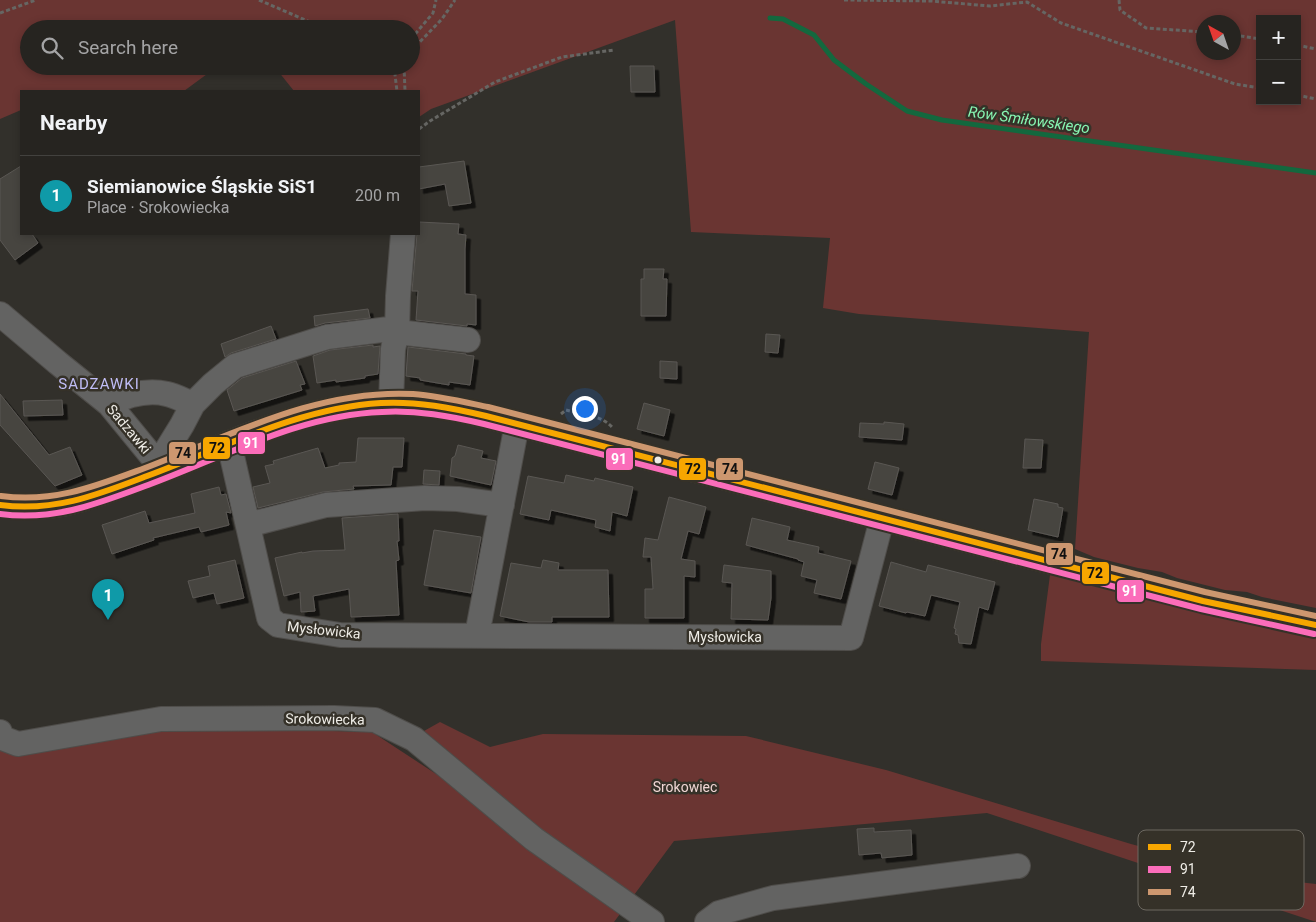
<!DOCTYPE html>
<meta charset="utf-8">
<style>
body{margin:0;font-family:Roboto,sans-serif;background:#2e2c29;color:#f1f3f6}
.controls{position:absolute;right:15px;top:15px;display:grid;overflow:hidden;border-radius:0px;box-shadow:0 2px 8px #0003}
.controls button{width:45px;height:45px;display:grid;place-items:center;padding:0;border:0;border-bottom:1px solid #42413e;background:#262420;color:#f1f3f6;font:25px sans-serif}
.compass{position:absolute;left:1196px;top:15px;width:45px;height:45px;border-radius:50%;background:#262420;box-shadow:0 2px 8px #0003;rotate:320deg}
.you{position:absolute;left:584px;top:408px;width:18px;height:18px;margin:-12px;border:4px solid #fff;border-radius:50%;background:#1a73e8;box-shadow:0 0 0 8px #1a73e833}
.badge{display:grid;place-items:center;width:32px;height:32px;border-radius:50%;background:#8bbbb9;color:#fff;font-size:16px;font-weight:700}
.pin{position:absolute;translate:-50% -41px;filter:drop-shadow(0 1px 2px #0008)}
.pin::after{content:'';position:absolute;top:26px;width:18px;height:15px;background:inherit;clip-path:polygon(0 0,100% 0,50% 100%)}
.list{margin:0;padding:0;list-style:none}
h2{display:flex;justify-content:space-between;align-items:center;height:65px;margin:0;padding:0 20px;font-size:21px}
h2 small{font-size:16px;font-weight:400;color:#a4a4a5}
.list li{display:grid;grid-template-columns:32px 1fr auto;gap:15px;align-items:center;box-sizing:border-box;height:80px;padding:0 20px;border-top:1px solid #42413e}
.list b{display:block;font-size:19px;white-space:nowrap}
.list p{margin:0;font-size:16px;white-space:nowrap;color:#a4a4a5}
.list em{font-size:16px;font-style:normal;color:#a4a4a5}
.icon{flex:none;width:28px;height:28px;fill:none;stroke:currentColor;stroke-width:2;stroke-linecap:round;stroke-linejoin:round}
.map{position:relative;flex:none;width:1316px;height:922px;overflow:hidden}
.search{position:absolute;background:#262420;box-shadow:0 2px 8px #0003;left:20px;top:20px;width:400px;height:55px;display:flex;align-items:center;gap:12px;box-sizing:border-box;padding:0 18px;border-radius:28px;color:#a4a4a5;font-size:19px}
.panel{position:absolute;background:#262420;box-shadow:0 2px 8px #0003;left:20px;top:90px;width:400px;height:145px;border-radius:0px}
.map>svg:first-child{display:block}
.green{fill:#6a3532;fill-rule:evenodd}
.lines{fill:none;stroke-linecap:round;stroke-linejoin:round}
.stream{stroke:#13683e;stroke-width:5}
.building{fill:#474541;stroke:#5a5753;filter:url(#shadow)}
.minor-casing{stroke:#4f4d4a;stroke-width:26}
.path{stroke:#666663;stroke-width:3;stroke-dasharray:4 2.5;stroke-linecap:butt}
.minor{stroke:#636362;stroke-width:24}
.bus-1-casing{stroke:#353128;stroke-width:10}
.bus-2-casing{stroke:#353128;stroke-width:10}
.bus-3-casing{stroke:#353128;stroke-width:10}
.bus-1{stroke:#f7a600;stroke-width:6}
.bus-2{stroke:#fb6dba;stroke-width:6}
.bus-3{stroke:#cd976f;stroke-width:6}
.bus-dot{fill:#efede7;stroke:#353128;stroke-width:2}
.labels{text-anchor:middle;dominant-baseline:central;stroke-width:5;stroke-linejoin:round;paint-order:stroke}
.street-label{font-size:14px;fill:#efede7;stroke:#353128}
.park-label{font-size:14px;fill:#f0d6d4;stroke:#353128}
.water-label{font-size:15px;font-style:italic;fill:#87f6b2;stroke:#353128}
.neighbourhood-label{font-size:15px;letter-spacing:1px;fill:#c0bdf6;stroke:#353128}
.key{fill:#353128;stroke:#6d6961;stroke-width:1}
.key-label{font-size:14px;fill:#efede7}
.line-badge{stroke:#353128;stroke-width:2}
.badge-label{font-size:14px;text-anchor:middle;font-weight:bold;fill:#fff}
.pale-badge-label{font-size:14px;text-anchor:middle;font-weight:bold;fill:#111}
</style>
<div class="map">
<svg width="1316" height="922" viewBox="0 0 1316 922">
<defs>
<filter id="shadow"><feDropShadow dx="4.5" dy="4.5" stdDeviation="0" flood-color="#0009"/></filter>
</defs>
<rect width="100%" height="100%" fill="#32302b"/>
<path class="green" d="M0,0h1316v608l-54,-11 -15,-5 -22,-2 -48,-12 -15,-6 -24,-4 -44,-11 -19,-8 14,-217 -230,-18 -36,-6 7,-70 -139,-6 -16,-212 -244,89 -12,8v-26h-125l-20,-25h137v-37h-382v37h189l-34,25h-163v19l-21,9zM1260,19h37v82h-37zM1204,22h30v30h-30z
M1050,575l16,1 250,58v36l-275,-9v-17z
M440,722l50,25 53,-13 203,2 140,34 245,74 124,33 61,7v38l-329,-109 -313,28 -60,81h-614v-177l177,-18 195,5 87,57 23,-9 -58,-49z"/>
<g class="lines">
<path class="stream" d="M770,18l13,1 31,16 20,25 32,24 41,27 35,9 374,53"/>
</g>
<path class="building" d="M630,66h24l1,26h-24z
M464,161l7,42 -22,3 -4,-22 -26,5v-22z
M21,166v68h11l6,9 -23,17 -15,-20v-61z
M419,222l40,2 -1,10 8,1 -1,14v45l11,1v30l-9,-1v2l-51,-6 2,-29h-6l5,-57h2z
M644,269h20l-1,10h4l-1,37h-25v-37h3z
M368,309l2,9 -45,5 -10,3 -1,-10z
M271,326l5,13 -45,14 -6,4 -4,-13z
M766,334l14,1 -2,18 -13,-1z
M373,345v2l7,-1 -2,28 -13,2v2l-29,4v-2l-19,3 -4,-27 17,-6z
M408,347l58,7v1l8,1 -4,29 -21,-3v3l-29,-5v-2l-14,-2z
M296,361l9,23 -5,1 2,5 -68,21 -7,-21 15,-12z
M660,361l17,1v17l-17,-1z
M0,394l49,61 21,-8 12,28 -27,11 -55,-61z
M62,400l1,15 -39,1 -1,-15z
M644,403l26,7 -6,26 -27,-7z
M884,422l20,2 -2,16 -43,-3 1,-14 24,1z
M358,438h46l-2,29h-9l-2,18 -38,1 1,3 -31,3 -65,16 -5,-21 17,-4 -5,-17 9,-2 -1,-3 45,-13 7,20 14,-3v-2l17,-1z
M1025,439l18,1 -2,28h-18z
M458,445l25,6 -2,7 15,3 -5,24 -41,-9 2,-18 3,-2z
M875,462l24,6 -7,27 -24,-6z
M424,470l16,1 -1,14 -16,-1z
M566,475l28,6 1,-3 38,9 -6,29 -15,-4 -2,19 -15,-4 1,-7 -45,-10 -2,10 -29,-6 8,-38 36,7z
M219,487l2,8 5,-1 5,19 -5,-1 3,13 -28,7 -2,-5 -46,11 1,2 -42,14 -10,-29 43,-14 4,12 46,-10 -4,-19z
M669,497l37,10 -7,27 -11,-3 -7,28 14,2v16l-11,-1v42h-39v-29h8l-2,-32h-8l2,-19 13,2z
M1034,499l24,5v3l5,1 -5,29 -30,-7z
M398,514l1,27h-2l2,19 -3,1 3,54 -48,2 -2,-28 -36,7 2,15 -14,1 -1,-20 -16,4 -9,-38 27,-6v1l11,-2 32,-1 -3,-32z
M752,518l38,9 -3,13 32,7 -1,6 33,8 -10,38 -27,-6 3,-13 -16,-4 3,-14 -6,-2v-1l-52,-14z
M434,530l47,7 -10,56 -47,-8z
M235,560l9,38 -27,6 -3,-11 -21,5 -5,-17 22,-5 -2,-10z
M543,560l16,3 -1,7h50l1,47h-57v5h-23l-29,-6 11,-53 30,5z
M891,562l35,10 2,-7 67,17 -7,28 -9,-3 -8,37 -12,-1 -1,-8 -3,-1 1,-5 -2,-1 6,-26 -29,-7 -6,21 -18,-4 -1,1 -27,-7z
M724,565l47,6v27l-3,22 -37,-1 1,-36 -10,-1z
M874,828v4l37,-2 1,25 -30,3 -1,-5 -22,2 -2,-26z"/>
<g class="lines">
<defs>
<path id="minor" d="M0,314l58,49 51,41 54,66
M397,332l71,8
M391,403l2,-54 4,-17 1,-36 5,-62
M109,404c18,-9 37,-15 58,-10 9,2 18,7 26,10
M229,443l40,175 9,7 62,10 511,3 31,-119
M155,460l11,-9 16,-26 11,-21 20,-20 22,-18 92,-29 62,-8
M0,505c15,2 30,3 45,1 21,-1 40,-8 59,-14 25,-9 50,-18 75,-28 74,-31 151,-66 233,-61 25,2 50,7 74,13l717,185 113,24
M248,525l78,-20 99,-7 33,1 44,6
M477,635l40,-211
M0,732l2,6 16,6 143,-25 173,-1 41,2 39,19 120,100 118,83
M707,922l12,-9 54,-15 245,-32"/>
</defs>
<use href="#minor" class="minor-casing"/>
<path class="path" d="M259,0l67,29
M844,0l87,1 59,5 37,-4 34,21 174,61 25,4
M1119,0l1,10 26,18 58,4
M0,13l36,-13
M1234,35l26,4
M411,39l22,-26 3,-13
M1297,45l19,4
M411,51l31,-32 13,-19
M396,66l-1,9 2,16
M404,66l1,25
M1297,95l19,4
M419,129l11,-8 65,-39 67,-25 52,-7
M561,414l5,-4c15,4 35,5 46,17"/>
<use href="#minor" class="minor"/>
<defs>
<path id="bus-1" d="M0,505c55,7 97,-10 147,-29 76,-28 151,-68 234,-73 36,-2 71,5 105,13l717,185 113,24"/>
<path id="bus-2" d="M0,514c55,7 97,-10 148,-29 76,-28 151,-70 234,-73 35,-2 68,4 102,12l717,185 113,25"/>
<path id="bus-3" d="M1,496c54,7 95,-10 144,-28 87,-33 172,-79 268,-74 26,2 51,8 75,13l717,185 111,24"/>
</defs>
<use href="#bus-1" class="bus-1-casing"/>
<use href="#bus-2" class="bus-2-casing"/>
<use href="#bus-3" class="bus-3-casing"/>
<use href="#bus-1" class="bus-1"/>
<use href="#bus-2" class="bus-2"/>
<use href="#bus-3" class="bus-3"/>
</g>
<circle class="bus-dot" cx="658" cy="460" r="4.5"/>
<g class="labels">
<g class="street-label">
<text transform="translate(129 429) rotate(50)">Sadzawki</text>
<text transform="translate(324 630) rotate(6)">Mysłowicka</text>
<text x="725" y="637">Mysłowicka</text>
<text transform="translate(325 719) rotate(1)">Srokowiecka</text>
</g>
<g class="park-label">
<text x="685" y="787">Srokowiec</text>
</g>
<g class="water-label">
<text transform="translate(1029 120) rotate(8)">Rów Śmiłowskiego</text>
</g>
<g class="neighbourhood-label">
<text x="99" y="384">SADZAWKI</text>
</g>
</g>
<rect x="1138" y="830" width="166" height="80" rx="8" class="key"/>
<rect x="1148" y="844" width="23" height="6" fill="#f7a600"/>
<rect x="1148" y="866" width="23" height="7" fill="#fb6dba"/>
<rect x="1148" y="889" width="23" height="6" fill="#cd976f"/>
<g class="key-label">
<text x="1180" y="852">72</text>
<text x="1180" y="874">91</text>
<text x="1180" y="897">74</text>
</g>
<g class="line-badge">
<rect x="237" y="431" width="29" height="24" rx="5" fill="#fb6dba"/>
<rect x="202" y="436" width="29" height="24" rx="5" fill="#f7a600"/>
<rect x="168" y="441" width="29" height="24" rx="5" fill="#cd976f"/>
<rect x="605" y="447" width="29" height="24" rx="5" fill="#fb6dba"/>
<rect x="678" y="457" width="29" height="24" rx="5" fill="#f7a600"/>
<rect x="715" y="457" width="29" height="24" rx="5" fill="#cd976f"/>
<rect x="1045" y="542" width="29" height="24" rx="5" fill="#cd976f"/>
<rect x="1081" y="561" width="29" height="24" rx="5" fill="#f7a600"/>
<rect x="1116" y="579" width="29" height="24" rx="5" fill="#fb6dba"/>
</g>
<g class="badge-label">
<text x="251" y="448">91</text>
<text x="619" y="464">91</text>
<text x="1130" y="596">91</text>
</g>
<g class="pale-badge-label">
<text x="217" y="453">72</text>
<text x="183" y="458">74</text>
<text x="693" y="474">72</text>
<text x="730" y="474">74</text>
<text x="1059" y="559">74</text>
<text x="1095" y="578">72</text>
</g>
</svg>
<div class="controls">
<button>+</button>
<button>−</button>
</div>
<svg class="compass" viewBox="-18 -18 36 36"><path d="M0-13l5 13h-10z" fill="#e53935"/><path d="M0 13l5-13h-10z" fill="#a4a4a5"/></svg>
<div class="you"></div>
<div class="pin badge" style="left:108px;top:620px;background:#0f9aa8">1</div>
<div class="search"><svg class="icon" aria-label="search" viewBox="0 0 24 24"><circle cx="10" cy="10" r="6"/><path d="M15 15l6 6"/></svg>Search here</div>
<section class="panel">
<h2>Nearby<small></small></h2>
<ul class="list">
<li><span class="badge" style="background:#0f9aa8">1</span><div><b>Siemianowice Śląskie SiS1</b><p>Place · Srokowiecka</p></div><em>200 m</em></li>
</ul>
</section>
</div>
